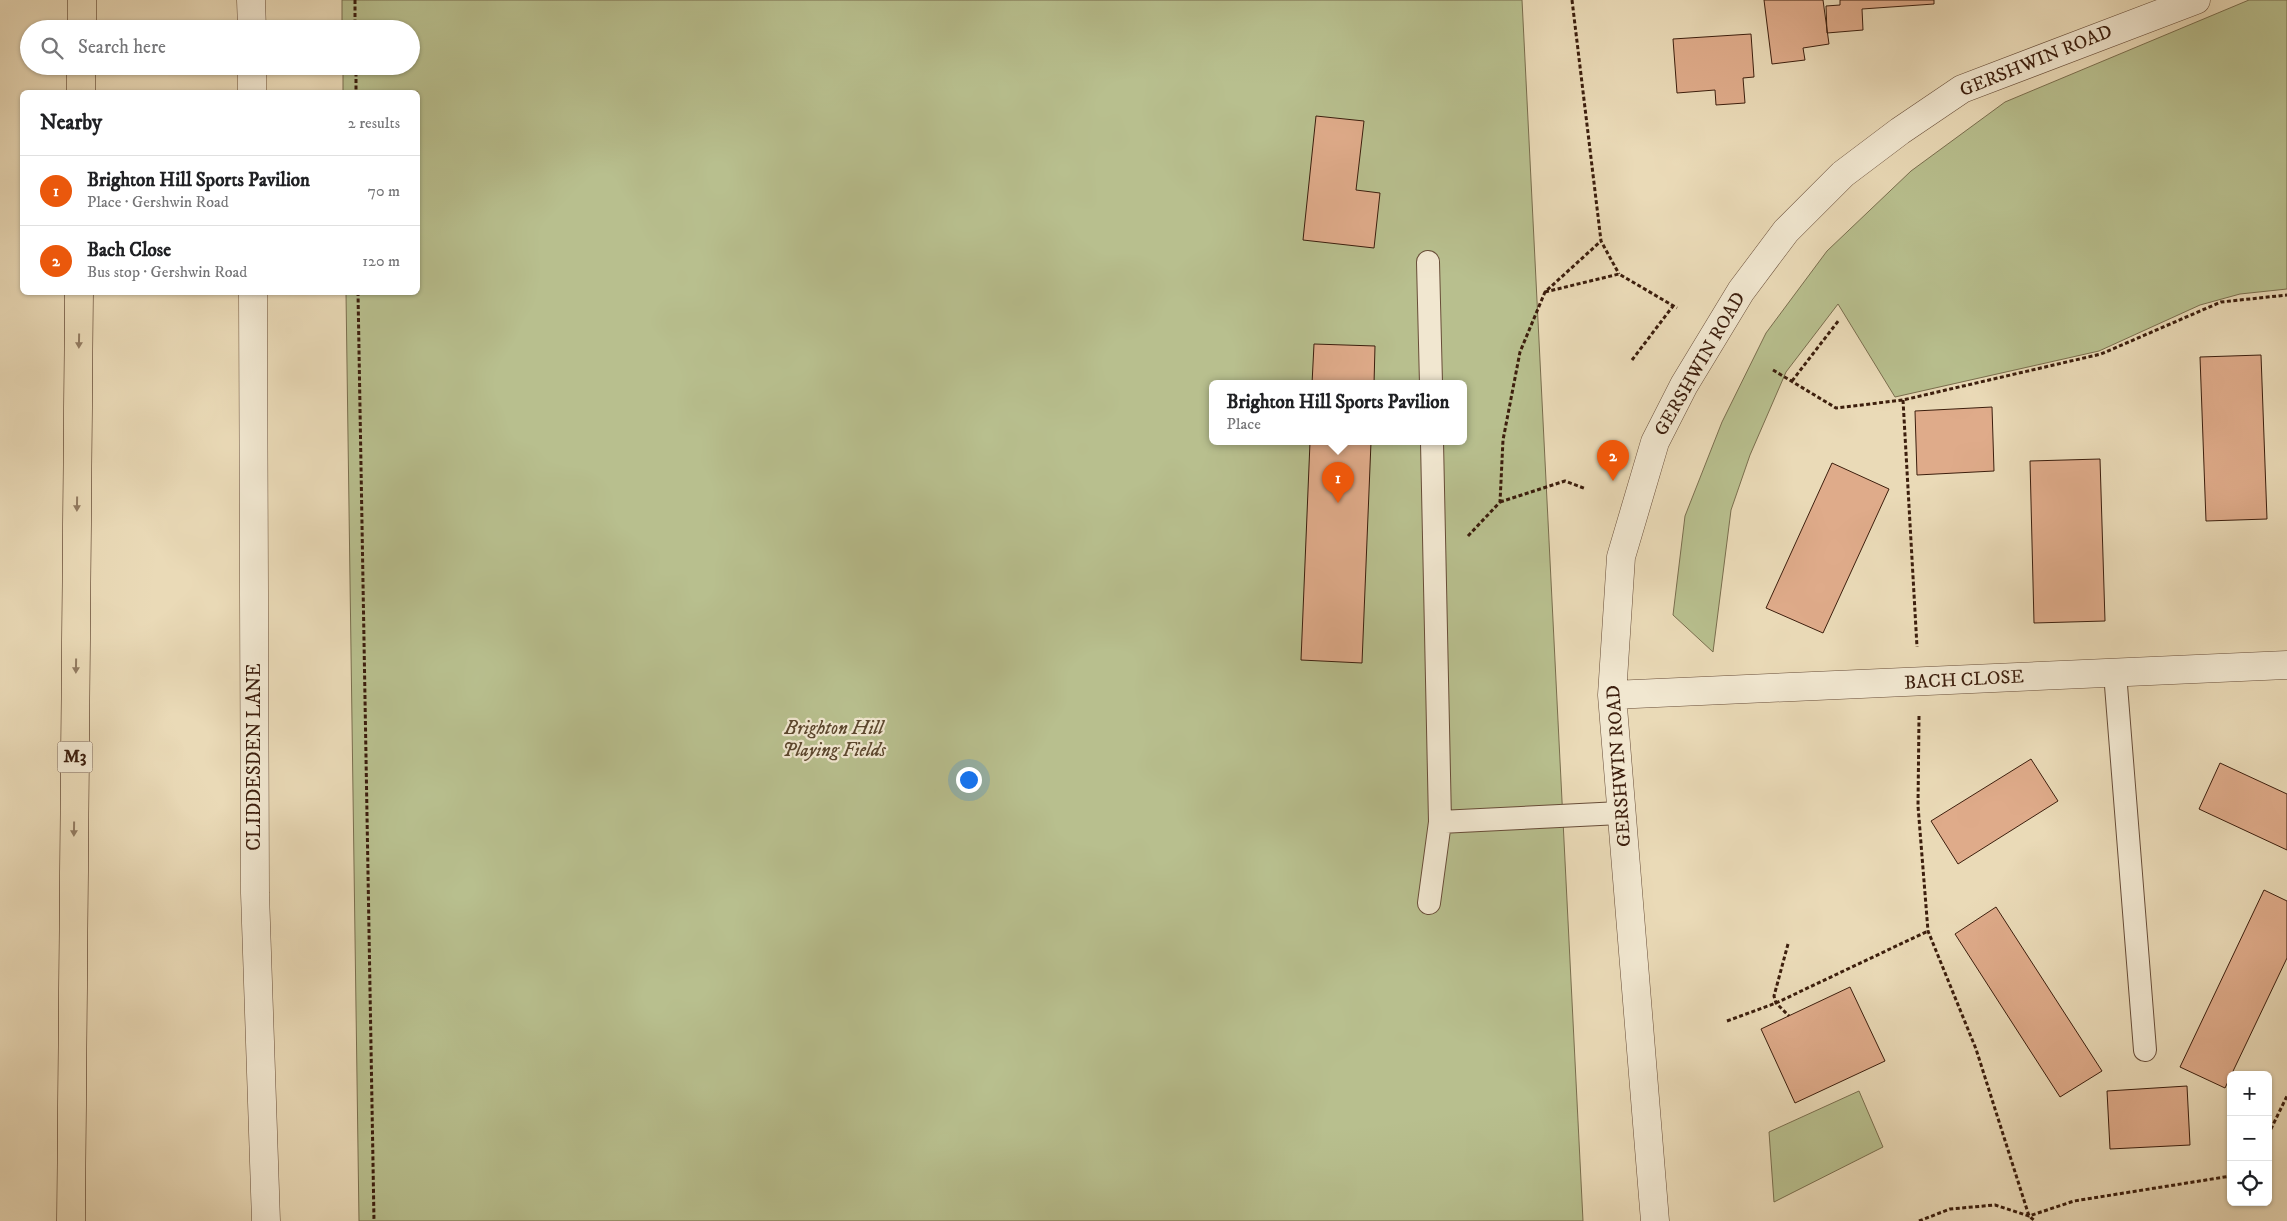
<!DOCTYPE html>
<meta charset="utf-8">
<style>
body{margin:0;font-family:"IM FELL DW Pica",serif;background:#f6f6f6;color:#202124}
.controls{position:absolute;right:15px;bottom:15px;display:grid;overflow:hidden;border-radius:8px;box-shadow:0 1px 4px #0004}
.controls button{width:45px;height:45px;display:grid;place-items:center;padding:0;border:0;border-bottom:1px solid #e0e0e0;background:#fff;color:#202124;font:25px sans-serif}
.you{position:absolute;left:968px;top:779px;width:18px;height:18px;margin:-12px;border:4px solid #fff;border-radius:50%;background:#1a73e8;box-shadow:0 0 0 8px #1a73e833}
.badge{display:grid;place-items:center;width:32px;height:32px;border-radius:50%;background:#ea580c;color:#fff;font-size:16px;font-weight:700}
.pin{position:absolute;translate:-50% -41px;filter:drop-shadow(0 1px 2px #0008)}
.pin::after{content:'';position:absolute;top:26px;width:18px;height:15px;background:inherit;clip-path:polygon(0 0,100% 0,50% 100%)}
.popup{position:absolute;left:1209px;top:380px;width:258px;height:65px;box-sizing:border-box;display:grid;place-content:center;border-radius:8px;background:#fff;filter:drop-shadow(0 1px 4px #0005);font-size:16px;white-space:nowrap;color:#757577}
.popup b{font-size:19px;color:#202124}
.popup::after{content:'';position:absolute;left:50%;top:100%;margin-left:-10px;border:10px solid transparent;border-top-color:#fff}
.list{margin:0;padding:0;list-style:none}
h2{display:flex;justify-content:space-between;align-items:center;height:65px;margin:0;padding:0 20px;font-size:21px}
h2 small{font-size:16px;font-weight:400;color:#757577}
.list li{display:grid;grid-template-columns:32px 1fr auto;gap:15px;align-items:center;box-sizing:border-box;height:70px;padding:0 20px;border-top:1px solid #e0e0e0}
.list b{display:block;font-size:19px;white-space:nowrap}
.list p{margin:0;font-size:16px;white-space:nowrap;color:#757577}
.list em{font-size:16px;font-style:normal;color:#757577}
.icon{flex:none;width:28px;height:28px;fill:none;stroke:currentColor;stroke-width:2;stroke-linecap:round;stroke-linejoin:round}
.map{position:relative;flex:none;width:2287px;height:1221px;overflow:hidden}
.search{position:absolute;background:#fff;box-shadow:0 1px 4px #0004;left:20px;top:20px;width:400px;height:55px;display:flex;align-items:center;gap:12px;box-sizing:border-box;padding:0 18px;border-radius:28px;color:#757577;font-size:19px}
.panel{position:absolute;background:#fff;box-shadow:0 1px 4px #0004;left:20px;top:90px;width:400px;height:205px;border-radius:8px}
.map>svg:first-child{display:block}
.green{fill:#b8bf8e;stroke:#7a6e4e;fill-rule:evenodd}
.building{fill:#dfab8a;stroke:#3c1e0d}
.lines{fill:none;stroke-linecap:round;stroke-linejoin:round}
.service-casing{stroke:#684d38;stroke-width:24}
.minor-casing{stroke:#684d38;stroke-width:29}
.tertiary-casing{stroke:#684d38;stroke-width:29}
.motorway-casing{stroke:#3c1e0d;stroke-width:29}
.path{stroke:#3c1e0d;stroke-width:3;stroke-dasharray:4 2.5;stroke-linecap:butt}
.service{stroke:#f1e7d0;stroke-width:22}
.minor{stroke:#f1e7d0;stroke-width:28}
.tertiary{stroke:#f1e7d0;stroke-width:28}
.motorway{stroke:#eadab7;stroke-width:28}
.oneway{fill:#937c62}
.labels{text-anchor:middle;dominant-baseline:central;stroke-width:4.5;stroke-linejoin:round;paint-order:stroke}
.shield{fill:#f1e7d0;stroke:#725a48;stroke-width:1}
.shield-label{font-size:18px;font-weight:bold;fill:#3c1e0d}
.street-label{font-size:19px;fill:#3c1e0d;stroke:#f1e7d0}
.park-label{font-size:19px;font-style:italic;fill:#5b462d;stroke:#f1e7d0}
</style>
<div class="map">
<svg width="2287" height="1221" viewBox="0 0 2287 1221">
<rect width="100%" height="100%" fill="#eadab7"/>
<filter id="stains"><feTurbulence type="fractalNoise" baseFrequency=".004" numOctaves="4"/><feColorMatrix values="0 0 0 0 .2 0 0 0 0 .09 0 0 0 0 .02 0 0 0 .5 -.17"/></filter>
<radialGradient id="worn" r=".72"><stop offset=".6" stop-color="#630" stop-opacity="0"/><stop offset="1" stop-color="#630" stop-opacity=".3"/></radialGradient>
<path class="green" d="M342,0h1180l61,1221h-1224l-13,-928 72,-1v-200h-75v-26h68v-37h-69zM1213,384h250v58h-250z
M2249,0h38v289l-47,5 -40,11 -101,46 -204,46 -57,-93 -52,68 -36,83 -19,55 -18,142 -40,-37 12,-99 37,-94 44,-89 61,-82 84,-80 94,-69z
M1859,1091l24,56 -109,55 -5,-70z"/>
<path class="building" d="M1764,0h59l6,44 -26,4 2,12 -33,4z
M1840,0h94v4l-72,5 1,21 -36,3 -1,-27 14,-1z
M1751,34l3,43 -11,1 2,25 -29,2 -1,-15 -38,3 -4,-54z
M1316,116l48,5 -8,69 24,3 -6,55 -71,-8z
M1314,344l61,2 -1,38h-62z
M2261,355l6,164 -61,2 -6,-164z
M1992,407l2,64 -77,4 -2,-64z
M1310,442h61l-9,221 -61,-3z
M2100,459l5,162 -71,2 -4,-162z
M1832,463l57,26 -66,144 -57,-25z
M2031,759l27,42 -100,63 -27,-43z
M2220,763l67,31v56l-88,-41z
M2264,890l23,11v57l-62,130 -45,-21z
M1996,907l106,164 -42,26 -105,-163z
M1850,987l35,74 -90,42 -34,-74z
M2187,1086l3,59 -80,4 -3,-58z"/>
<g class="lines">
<defs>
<path id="service" d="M1428,262l3,122
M2115,673l30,377
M1440,822l180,-9
M1429,903l11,-81 -8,-380"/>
<path id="minor" d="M1612,695l675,-30
M1655,1221l-43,-526 9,-138 34,-115 29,-57 57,-94 45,-60 57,-57 57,-43 62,-42 234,-89"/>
<path id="tertiary" d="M251,0l1,29
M252,66v26
M253,292l2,601 11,328"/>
<path id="motorway" d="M82,29v-29
M81,92v-26
M71,1221l8,-929"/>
</defs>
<use href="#service" class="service-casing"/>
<use href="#minor" class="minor-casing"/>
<use href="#tertiary" class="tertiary-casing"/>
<use href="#motorway" class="motorway-casing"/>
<path class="path" d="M355,0v29
M1572,0l29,241 18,33
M356,66v26
M358,292l16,929
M1545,292l74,-18 58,34
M1632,360l41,-54
M1773,370l63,38 67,-8 198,-46 120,-52 66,-7
M1792,381l47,-61
M1903,400l14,247
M1500,502l65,-21 21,8
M1468,536l32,-34 3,-62 17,-88 25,-60 56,-51
M1919,716l-1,90 10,125 48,118 53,167 6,5
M1788,944l-14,52 2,7 13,13
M1727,1021l49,-18 152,-72
M2268,1135l19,-39
M1919,1221l31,-12 45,-4 34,11 45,-15 157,-25"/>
<use href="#service" class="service"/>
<use href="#minor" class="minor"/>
<use href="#tertiary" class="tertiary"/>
<use href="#motorway" class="motorway"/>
</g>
<defs><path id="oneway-solid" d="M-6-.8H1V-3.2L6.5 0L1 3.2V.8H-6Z" transform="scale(1.25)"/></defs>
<g class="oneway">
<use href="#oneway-solid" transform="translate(79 341) rotate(91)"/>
<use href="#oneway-solid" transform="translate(77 504) rotate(91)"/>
<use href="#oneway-solid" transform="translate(76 666) rotate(91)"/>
<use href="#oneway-solid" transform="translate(74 829) rotate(91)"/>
</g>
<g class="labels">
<rect class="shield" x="57.5" y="741.5" width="35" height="31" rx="4"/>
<g class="shield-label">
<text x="75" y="757">M3</text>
</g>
<g class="street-label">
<text transform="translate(2036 61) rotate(-22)">GERSHWIN ROAD</text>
<text transform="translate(1700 364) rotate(-60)">GERSHWIN ROAD</text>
<text transform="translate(1964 680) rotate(-3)">BACH CLOSE</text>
<text transform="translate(254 757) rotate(-90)">CLIDDESDEN LANE</text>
<text transform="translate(1619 766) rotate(-94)">GERSHWIN ROAD</text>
</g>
<g class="park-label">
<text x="834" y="728">Brighton Hill<tspan x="834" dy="22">Playing Fields</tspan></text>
</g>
</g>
<rect width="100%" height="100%" filter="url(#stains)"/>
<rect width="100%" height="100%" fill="url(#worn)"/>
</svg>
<div class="controls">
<button>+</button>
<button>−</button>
<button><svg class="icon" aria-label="locate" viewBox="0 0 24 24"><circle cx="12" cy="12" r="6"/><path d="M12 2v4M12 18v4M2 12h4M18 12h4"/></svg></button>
</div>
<div class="you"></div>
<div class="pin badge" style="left:1338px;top:503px">1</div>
<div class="popup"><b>Brighton Hill Sports Pavilion</b>Place</div>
<div class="pin badge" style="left:1613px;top:481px">2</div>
<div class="search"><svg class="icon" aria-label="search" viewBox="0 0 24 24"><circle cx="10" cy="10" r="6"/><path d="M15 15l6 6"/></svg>Search here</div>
<section class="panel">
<h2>Nearby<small>2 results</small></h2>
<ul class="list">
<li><span class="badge">1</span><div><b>Brighton Hill Sports Pavilion</b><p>Place · Gershwin Road</p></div><em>70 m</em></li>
<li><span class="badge">2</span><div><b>Bach Close</b><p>Bus stop · Gershwin Road</p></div><em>120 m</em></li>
</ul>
</section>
</div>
